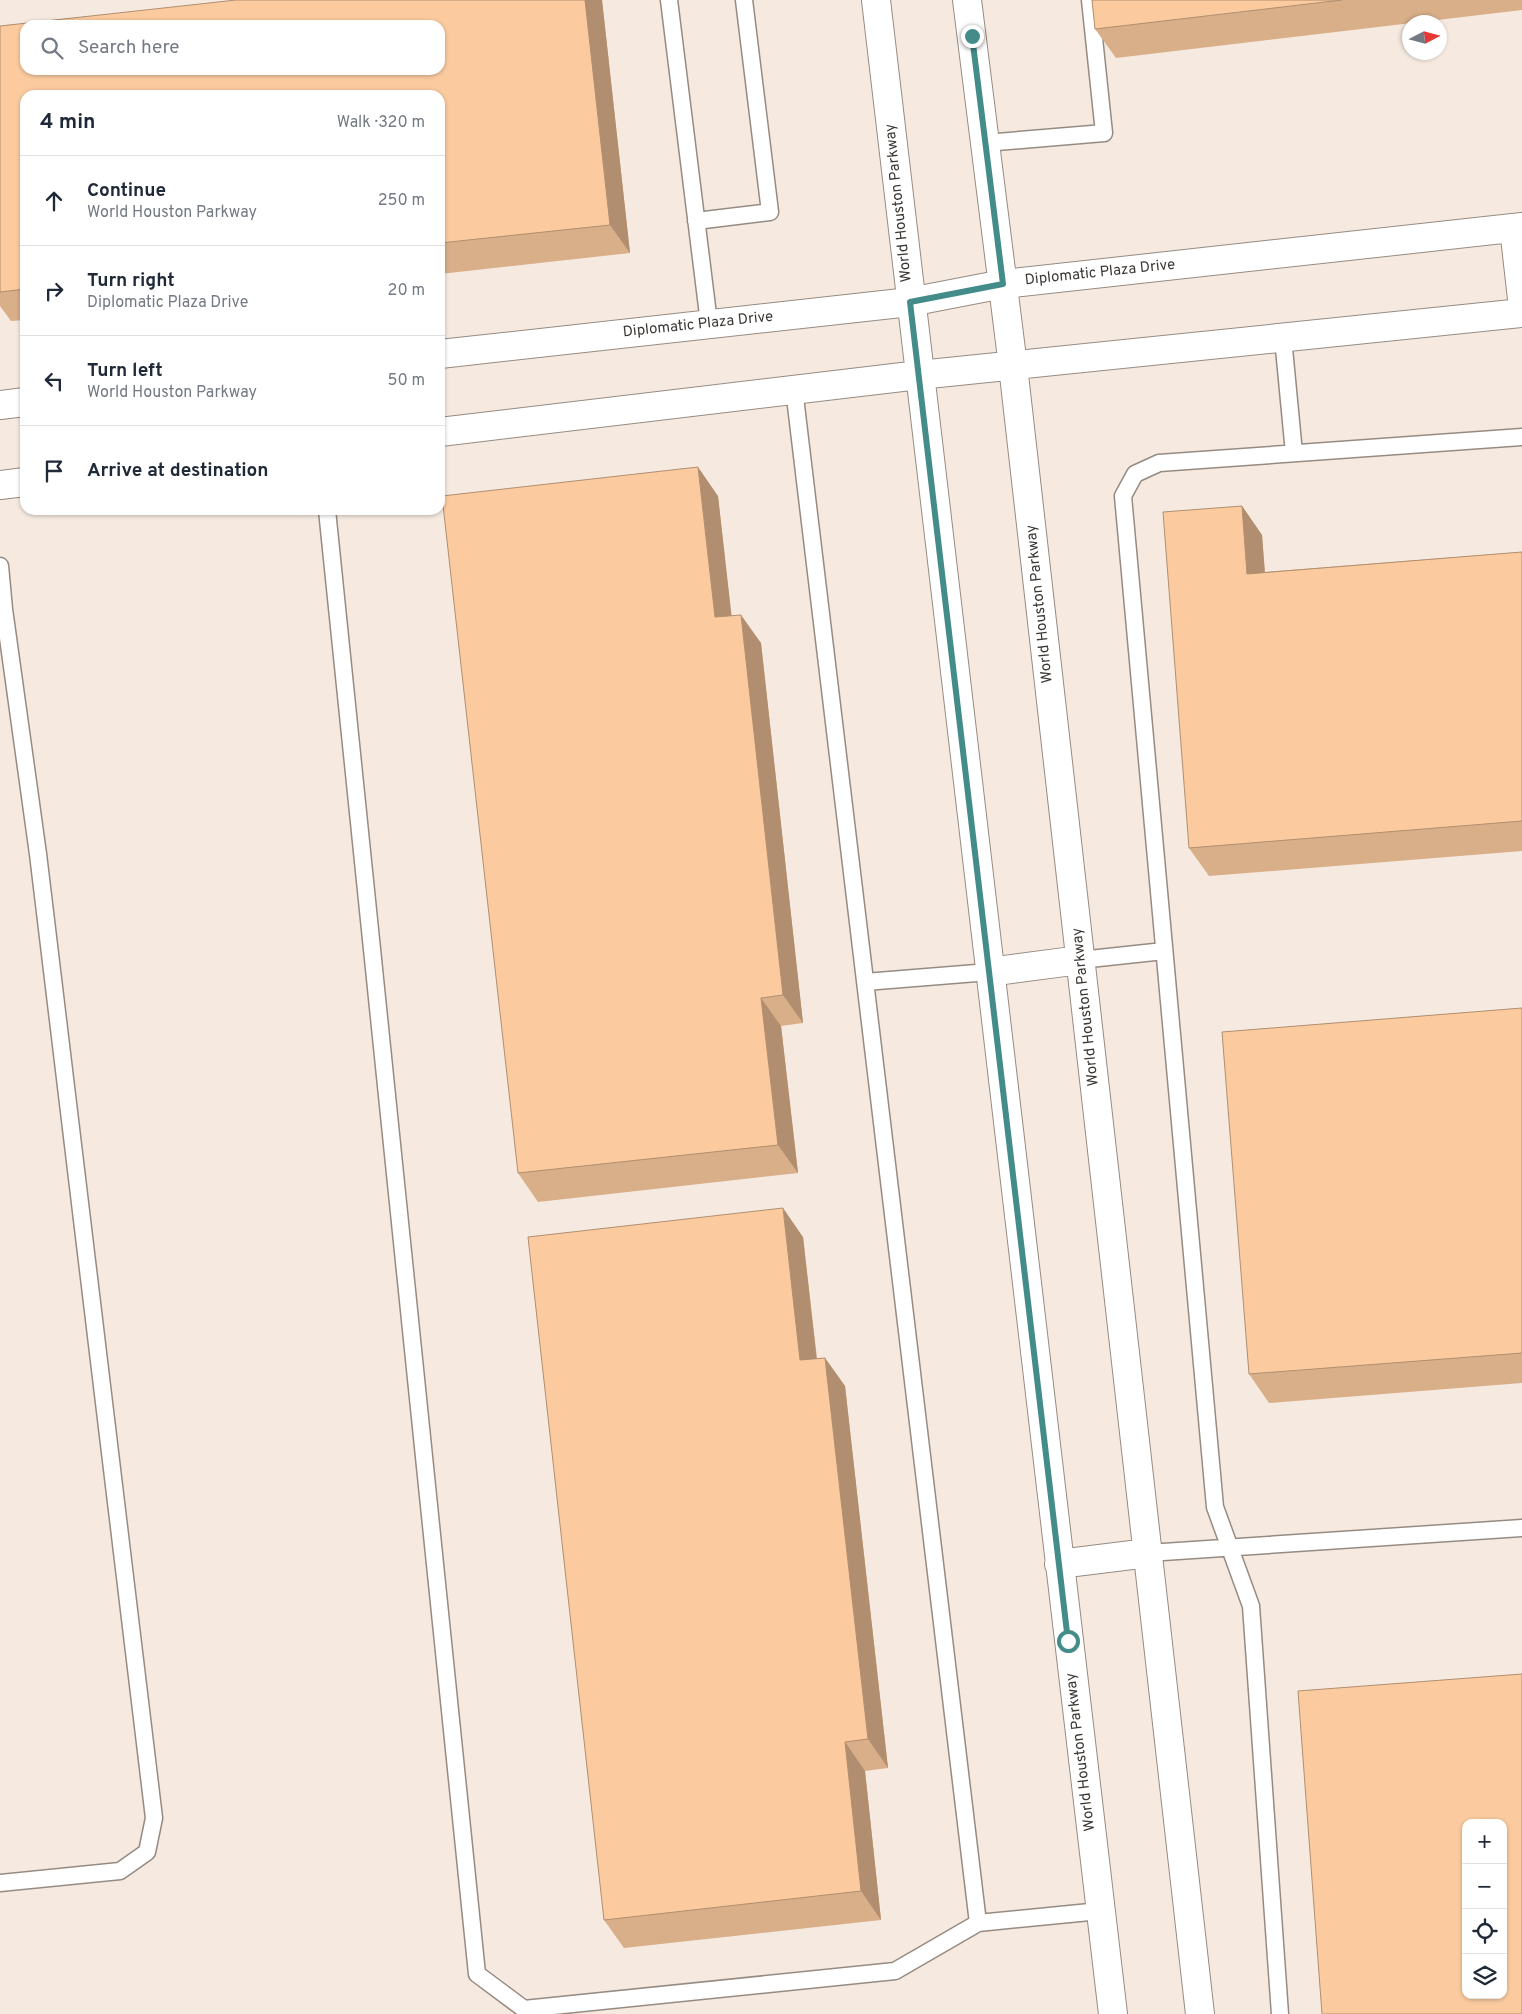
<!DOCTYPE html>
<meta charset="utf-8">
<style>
body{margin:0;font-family:Overpass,sans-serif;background:#f6f6f7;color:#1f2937}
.controls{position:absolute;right:15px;bottom:15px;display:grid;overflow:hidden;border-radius:10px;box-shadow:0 1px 4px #0004}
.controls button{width:45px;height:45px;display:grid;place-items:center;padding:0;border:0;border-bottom:1px solid #e0e1e3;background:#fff;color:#1f2937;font:25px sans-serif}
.compass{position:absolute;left:1402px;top:15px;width:45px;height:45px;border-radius:50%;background:#fff;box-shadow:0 1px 4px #0004;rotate:84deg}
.stop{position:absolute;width:15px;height:15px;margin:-11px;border:4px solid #448c8a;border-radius:50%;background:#fff}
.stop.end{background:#448c8a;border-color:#fff;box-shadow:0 1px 5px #0008}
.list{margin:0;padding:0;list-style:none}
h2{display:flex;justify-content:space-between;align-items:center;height:65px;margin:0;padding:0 20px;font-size:21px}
h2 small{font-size:16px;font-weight:400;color:#747a83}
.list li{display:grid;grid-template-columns:32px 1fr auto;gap:15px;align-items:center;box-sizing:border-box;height:90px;padding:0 20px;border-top:1px solid #e0e1e3}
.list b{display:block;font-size:19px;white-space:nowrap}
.list p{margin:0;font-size:16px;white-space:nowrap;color:#747a83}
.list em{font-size:16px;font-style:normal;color:#747a83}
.icon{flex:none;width:28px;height:28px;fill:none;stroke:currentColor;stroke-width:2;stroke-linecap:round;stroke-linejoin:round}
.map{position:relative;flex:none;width:1522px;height:2014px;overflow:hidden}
.search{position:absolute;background:#fff;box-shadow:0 1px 4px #0004;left:20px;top:20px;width:425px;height:55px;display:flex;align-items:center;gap:12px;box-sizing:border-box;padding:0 18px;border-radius:15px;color:#747a83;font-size:19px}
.panel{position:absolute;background:#fff;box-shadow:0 1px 4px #0004;left:20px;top:90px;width:425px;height:425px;border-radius:15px}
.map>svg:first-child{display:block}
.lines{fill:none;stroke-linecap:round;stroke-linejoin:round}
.service-casing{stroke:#968b82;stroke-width:19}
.tertiary-casing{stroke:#968b82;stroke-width:30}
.service{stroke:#fff;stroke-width:16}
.tertiary{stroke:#fff;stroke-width:28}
.wall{fill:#d8af89}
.shaded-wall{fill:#b08e6f}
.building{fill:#fbcb9f;stroke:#b08e6f;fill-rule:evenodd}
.route{stroke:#448c8a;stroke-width:6}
.labels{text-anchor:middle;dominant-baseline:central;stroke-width:4.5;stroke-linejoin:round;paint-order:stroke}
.street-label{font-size:15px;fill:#3b3733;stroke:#fff}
</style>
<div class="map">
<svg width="1522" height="2014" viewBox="0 0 1522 2014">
<rect width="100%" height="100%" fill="#f6eae0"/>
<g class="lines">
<defs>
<path id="service" d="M669,0l40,323
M985,143l119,-10 -14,-133
M696,221l74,-9 -26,-212
M1283,338l11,115
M794,389l184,1534
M327,510l150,1464 47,35 371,-38 83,-48 122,-12
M0,566l4,43 -4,1
M1080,960l84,-9
M865,982l124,-10
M1148,1553l374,-25
M0,1883l120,-12 27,-19 7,-34 -116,-964 -34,-245
M1280,2014l-29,-408 -36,-99 -92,-1011 12,-22 24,-11 363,-26"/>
<path id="tertiary" d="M876,0l237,2014
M967,0l46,366 187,1648
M1514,228l8,71
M440,354l470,-52 93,-18 519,-57
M0,405l25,-3
M440,432l479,-57 603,-62
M0,485l25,-3
M989,972l91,-12
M1059,1564l89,-11"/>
</defs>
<use href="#service" class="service-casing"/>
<use href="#tertiary" class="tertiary-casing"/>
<use href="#service" class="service"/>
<use href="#tertiary" class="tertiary"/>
</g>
<path class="wall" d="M602,0l28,253 -190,21v-179h-415v225l-14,1 -11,-15v-280z
M1092,0h430v10l-406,48 -21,-29z
M718,496l13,120 30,27 42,380 -22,3 17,147 -260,29 -20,-29z
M1242,506l20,29 3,37 257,-20v299l-313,25 -20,-28z
M1522,1008v375l-253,20 -20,-29z
M803,1237l14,121h8l20,28 43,382 -23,3 16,149 -257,28 -20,-28z"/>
<path class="shaded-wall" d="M585,0h17l28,253 -20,-28z
M698,467l20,29 17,150 -20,-29z
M1242,506l20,29 5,67 -20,-28z
M741,615l20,28 42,380 -20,-28z
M761,998l20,28 17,147 -20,-28z
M783,1208l20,29 17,152 -20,-29z
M825,1358l20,28 43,382 -20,-29z
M845,1742l20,29 16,149 -20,-29z"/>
<path class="building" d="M236,0h349l25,225 -170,18v-148h-415v194l-25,3v-266zM25,25h415v45h-415z
M1092,0h250l-247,29z
M698,467l17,150 26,-2 42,380 -22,3 17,147 -260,28 -76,-677z
M1242,506l5,68 275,-22v269l-333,27 -26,-336z
M1522,1008v345l-273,21 -27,-342z
M783,1208l17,152 25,-2 43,381 -23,3 16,149 -257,29 -76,-683z
M1522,1674v340h-200l-24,-323zM1466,1823h37v172h-37z"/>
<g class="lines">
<path class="route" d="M972,36l31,248 -93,18 158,1339"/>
</g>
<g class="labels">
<g class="street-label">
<text transform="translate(899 203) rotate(-96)">World Houston Parkway</text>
<text transform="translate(1100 273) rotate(-6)">Diplomatic Plaza Drive</text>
<text transform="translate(698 325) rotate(-6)">Diplomatic Plaza Drive</text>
<text transform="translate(1040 604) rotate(-96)">World Houston Parkway</text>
<text transform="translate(1086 1007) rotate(-96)">World Houston Parkway</text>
<text transform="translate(1081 1752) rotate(-97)">World Houston Parkway</text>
</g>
</g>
</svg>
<div class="controls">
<button>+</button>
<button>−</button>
<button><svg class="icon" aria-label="locate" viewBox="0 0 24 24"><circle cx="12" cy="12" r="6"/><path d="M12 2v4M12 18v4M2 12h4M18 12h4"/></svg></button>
<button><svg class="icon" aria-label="layers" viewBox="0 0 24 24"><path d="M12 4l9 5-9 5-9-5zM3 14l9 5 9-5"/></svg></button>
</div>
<svg class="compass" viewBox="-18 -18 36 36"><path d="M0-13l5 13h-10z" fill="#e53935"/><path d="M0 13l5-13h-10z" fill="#747a83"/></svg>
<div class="stop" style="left:1068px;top:1641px"></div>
<div class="stop end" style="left:972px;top:36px"></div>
<div class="search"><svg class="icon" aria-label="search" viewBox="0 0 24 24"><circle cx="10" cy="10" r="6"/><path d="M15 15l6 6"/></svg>Search here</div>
<section class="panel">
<h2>4 min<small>Walk · 320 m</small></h2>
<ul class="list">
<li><svg class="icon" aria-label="ahead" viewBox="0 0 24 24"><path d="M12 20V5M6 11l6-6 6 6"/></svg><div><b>Continue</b><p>World Houston Parkway</p></div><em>250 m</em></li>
<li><svg class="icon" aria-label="right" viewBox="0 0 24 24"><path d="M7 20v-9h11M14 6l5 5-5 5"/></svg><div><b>Turn right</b><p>Diplomatic Plaza Drive</p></div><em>20 m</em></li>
<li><svg class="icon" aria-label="left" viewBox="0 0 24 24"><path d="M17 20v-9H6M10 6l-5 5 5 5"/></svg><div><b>Turn left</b><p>World Houston Parkway</p></div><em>50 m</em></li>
<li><svg class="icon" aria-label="arrive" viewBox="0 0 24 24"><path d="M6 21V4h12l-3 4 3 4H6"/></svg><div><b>Arrive at destination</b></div></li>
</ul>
</section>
</div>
